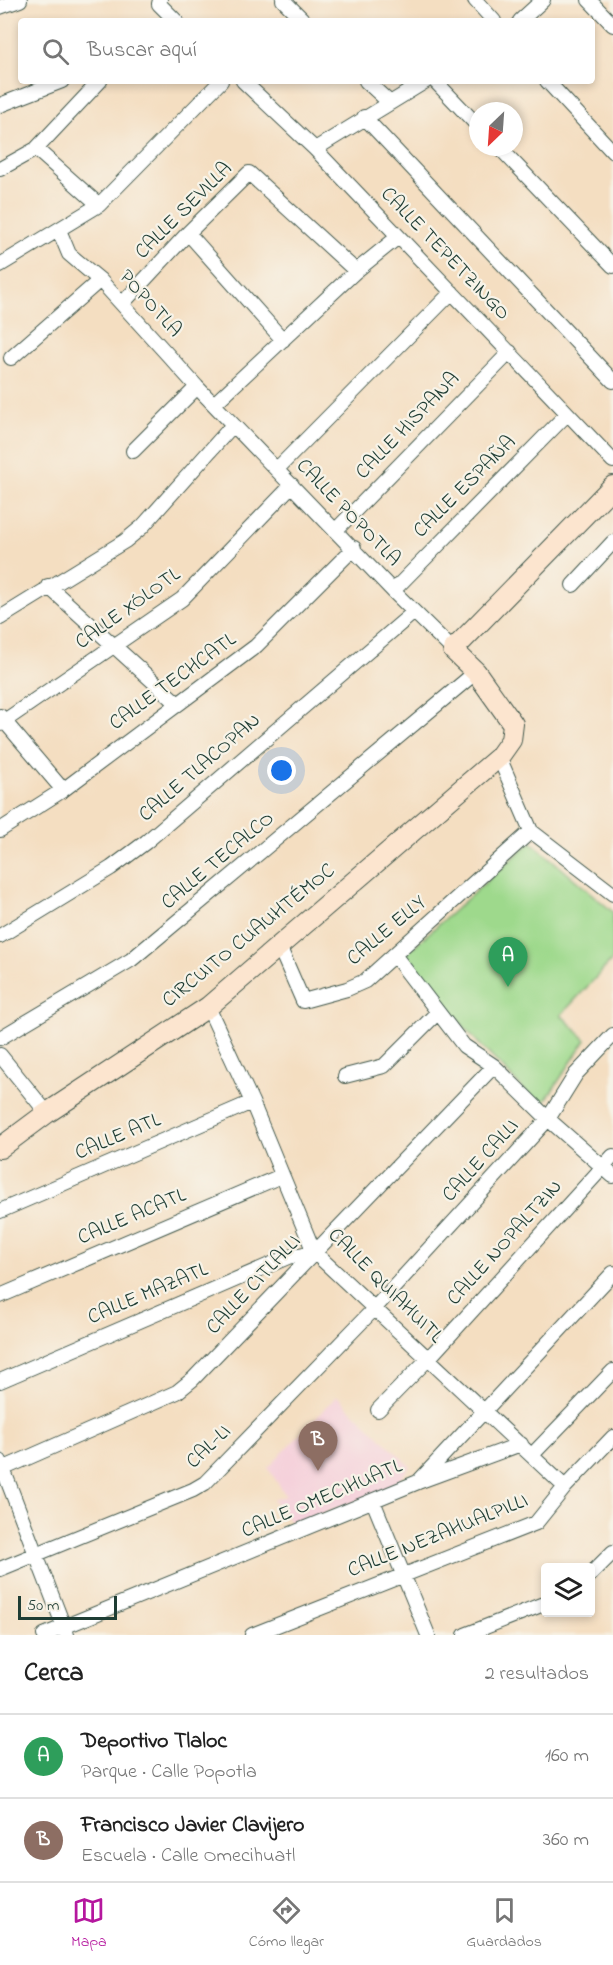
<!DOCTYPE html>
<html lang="es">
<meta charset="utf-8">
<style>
body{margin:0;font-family:"Indie Flower",sans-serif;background:#f6f6f6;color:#222}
.controls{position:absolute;right:18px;bottom:18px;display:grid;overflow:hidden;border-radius:6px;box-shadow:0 3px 9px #0003}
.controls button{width:54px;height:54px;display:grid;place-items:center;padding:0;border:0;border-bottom:2px solid #e0e0e0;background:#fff;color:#222;font:30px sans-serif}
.compass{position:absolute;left:469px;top:102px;width:54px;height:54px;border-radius:50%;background:#fff;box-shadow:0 3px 9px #0003;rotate:205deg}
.scale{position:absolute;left:18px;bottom:15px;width:99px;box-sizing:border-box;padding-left:6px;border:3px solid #1f3d34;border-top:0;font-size:16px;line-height:21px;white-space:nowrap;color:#1f3d34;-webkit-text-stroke:4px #f7f3e8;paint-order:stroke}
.you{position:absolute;left:282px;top:771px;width:21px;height:21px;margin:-15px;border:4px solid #fff;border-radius:50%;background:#1a73e8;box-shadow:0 0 0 9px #1a73e833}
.badge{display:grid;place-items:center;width:39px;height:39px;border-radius:50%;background:#b5179e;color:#fff;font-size:20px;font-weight:700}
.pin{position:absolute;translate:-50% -50px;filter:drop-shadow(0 2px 3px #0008)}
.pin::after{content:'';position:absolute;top:32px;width:21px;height:18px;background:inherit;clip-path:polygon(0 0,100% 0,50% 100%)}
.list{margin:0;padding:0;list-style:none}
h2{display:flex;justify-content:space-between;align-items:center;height:78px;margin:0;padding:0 24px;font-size:26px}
h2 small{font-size:20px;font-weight:400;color:#767676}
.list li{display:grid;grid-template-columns:39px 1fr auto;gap:18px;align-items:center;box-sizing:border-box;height:84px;padding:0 24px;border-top:2px solid #e0e0e0}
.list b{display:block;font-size:22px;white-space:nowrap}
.list p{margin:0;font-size:20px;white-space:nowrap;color:#767676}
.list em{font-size:20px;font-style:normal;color:#767676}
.icon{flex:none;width:33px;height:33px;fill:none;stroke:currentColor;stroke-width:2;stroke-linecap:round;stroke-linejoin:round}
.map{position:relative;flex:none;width:613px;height:1635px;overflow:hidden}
.search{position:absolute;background:#fff;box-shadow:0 3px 9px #0003;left:18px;right:18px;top:18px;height:66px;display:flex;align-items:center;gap:15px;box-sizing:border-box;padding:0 21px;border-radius:6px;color:#767676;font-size:22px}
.sheet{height:246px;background:#fff}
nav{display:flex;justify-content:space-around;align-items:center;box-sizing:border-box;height:84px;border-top:2px solid #e0e0e0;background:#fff;font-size:16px;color:#767676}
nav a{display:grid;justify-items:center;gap:3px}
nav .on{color:#b5179e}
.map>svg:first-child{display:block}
.built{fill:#f5cfda}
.green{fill:#9ed98c;stroke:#5e8b60;stroke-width:1.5}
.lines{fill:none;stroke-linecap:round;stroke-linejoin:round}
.street-casing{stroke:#3f5549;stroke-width:16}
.secondary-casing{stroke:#3f5549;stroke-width:22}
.street{stroke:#fff;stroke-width:14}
.secondary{stroke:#fce5cf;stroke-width:20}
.labels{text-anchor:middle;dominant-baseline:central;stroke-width:4.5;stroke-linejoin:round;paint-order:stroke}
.street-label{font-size:21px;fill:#1f3d34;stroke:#f7f3e8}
</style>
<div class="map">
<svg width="613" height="1635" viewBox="0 0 613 1635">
<rect width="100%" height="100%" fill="#f7f3e8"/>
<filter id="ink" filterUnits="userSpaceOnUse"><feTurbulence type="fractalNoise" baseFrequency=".0167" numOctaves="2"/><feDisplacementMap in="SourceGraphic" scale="12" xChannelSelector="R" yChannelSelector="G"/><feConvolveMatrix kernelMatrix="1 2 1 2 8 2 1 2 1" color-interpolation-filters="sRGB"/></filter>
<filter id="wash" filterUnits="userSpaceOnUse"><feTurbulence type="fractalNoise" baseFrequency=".008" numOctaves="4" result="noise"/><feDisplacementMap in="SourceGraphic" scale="24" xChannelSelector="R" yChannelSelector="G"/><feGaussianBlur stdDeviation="1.35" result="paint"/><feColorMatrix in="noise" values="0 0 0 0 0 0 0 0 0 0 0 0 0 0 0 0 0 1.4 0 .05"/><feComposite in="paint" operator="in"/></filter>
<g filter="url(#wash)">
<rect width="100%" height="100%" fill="#f4dec1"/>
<path class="built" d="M337,1396l73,70 -18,23 -100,35 -19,-24 13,-4 -18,-28z"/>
<path class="green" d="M531,842l82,70v47l-52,56 25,25 -45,67 -58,-59 -81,-91z"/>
</g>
<g filter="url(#ink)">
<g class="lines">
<defs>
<path id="street" d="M160,0l-1,4 17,17
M283,0l21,21
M475,0l19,21
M589,0l24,25
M0,7l20,-7
M520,21l23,-21
M243,81l72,68 298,312
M366,81l24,22
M435,81l43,45
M547,81l66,71
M0,105l62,-24
M364,117l249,264
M499,147l114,119
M36,149l63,56
M315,149l111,-68
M0,169l36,-20 64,-68
M59,230l10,24 7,6 24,20 97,107 196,204 60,59
M188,233l95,107
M0,265l99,-60 122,-124
M122,304l66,-71 61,-60 107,98
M11,358l89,-78
M214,404l142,-133 42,-34
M133,451l64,-64
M277,469l175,-177
M336,530l174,-178
M573,585l40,-43
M48,586l130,118
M393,591l174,-177
M0,618l125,-77 17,-14 91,-102
M0,716l63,74
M0,724l182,-125 110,-114
M499,757l32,74 82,63
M0,830l63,-40 193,-144 98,-98
M0,936l111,-68 35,-26 268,-230
M279,946l24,55 44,-12 18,-8 166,-150
M395,956l69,90 30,20 54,53 65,57
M208,1007l44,95 62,150 251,235
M0,1038l131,-78 345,-288
M0,1055l47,58
M345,1076l39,-10 54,-54
M0,1211l252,-109
M0,1296l281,-120
M0,1381l288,-124 26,-5
M378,1410l50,-51 185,-203
M532,1455l81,-84
M0,1461l67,174
M0,1470l177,-78 16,-13 301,-313
M419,1481l194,-208
M373,1501l55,134
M0,1569l193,-79 12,-7 168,-173 175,-191 28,-45 37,-39
M590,1575l23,-23
M44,1635l374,-153 103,-38
M252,1635l284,-112 29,-36 48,-50
M465,1635l81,-32"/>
<path id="secondary" d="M0,1148l47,-35 161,-106 291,-250 12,-17 2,-16 -37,-52 -23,-22 160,-164"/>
</defs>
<use href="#street" class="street-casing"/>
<use href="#secondary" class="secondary-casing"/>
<use href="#street" class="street"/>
<use href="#secondary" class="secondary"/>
</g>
</g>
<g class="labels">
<g class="street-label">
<text transform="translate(184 211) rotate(-45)">CALLE SEVILLA</text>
<text transform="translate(445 254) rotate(46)">CALLE TEPETZINGO</text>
<text transform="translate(150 304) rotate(48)">POPOTLA</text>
<text transform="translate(408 426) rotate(-46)">CALLE HISPANA</text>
<text transform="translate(465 487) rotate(-45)">CALLE ESPAÑA</text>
<text transform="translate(348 513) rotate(46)">CALLE POPOTLA</text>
<text transform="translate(128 609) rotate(-36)">CALLE XÓLOTL</text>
<text transform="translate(173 682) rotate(-36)">CALLE TECHCATL</text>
<text transform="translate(200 768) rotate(-41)">CALLE TLACOPAN</text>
<text transform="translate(218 861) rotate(-40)">CALLE TECALCO</text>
<text transform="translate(387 931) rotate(-40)">CALLE ELLY</text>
<text transform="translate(249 936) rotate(-39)">CIRCUITO CUAUHTÉMOC</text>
<text transform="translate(118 1137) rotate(-23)">CALLE ATL</text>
<text transform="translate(481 1161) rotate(-48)">CALLE CALLI</text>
<text transform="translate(132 1217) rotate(-23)">CALLE ACATL</text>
<text transform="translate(505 1243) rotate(-48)">CALLE NOPALTZIN</text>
<text transform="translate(254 1285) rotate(-47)">CALLE CITLALLI</text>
<text transform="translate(385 1286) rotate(45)">CALLE QUIAHUITL</text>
<text transform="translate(148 1294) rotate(-23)">CALLE MAZATL</text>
<text transform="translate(209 1447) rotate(-44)">CAL-LI</text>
<text transform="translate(322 1499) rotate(-23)">CALLE OMECIHUATL</text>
<text transform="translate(438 1536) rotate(-22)">CALLE NEZAHUALPILLI</text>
</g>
</g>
</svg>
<div class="controls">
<button><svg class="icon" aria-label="layers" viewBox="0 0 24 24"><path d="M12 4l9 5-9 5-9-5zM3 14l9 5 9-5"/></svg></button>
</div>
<svg class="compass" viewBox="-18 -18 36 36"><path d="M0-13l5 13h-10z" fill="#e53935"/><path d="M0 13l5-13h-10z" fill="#767676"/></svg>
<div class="scale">50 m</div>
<div class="you"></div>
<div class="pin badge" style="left:508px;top:987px;background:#2e9e5b">A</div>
<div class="pin badge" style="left:318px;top:1471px;background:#8d6e63">B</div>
<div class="search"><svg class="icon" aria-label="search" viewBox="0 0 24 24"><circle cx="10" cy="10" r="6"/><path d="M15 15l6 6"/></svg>Buscar aquí</div>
</div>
<section class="sheet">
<h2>Cerca<small>2 resultados</small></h2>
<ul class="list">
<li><span class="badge" style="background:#2e9e5b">A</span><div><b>Deportivo Tlaloc</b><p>Parque · Calle Popotla</p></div><em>160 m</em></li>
<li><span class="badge" style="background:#8d6e63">B</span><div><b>Francisco Javier Clavijero</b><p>Escuela · Calle Omecihuatl</p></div><em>360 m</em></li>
</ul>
</section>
<nav>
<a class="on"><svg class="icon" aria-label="map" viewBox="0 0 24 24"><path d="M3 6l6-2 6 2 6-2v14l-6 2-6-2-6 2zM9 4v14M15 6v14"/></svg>Mapa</a>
<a><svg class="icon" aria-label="directions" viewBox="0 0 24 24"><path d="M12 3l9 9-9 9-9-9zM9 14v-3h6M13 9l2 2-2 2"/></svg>Cómo llegar</a>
<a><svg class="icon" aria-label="saved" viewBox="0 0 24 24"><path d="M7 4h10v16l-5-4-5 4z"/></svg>Guardados</a>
</nav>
